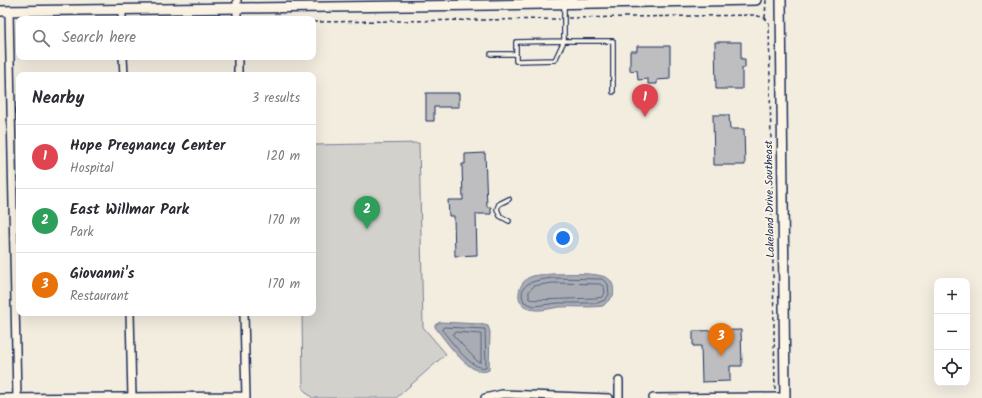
<!DOCTYPE html>
<meta charset="utf-8">
<style>
body{margin:0;font-family:Kalam,sans-serif;background:#f7f7f7;color:#2b2b33}
.controls{position:absolute;right:12px;bottom:12px;display:grid;overflow:hidden;border-radius:8px;box-shadow:0 4px 16px #0002}
.controls button{width:36px;height:36px;display:grid;place-items:center;padding:0;border:0;border-bottom:1px solid #e1e1e2;background:#fff;color:#2b2b33;font:20px sans-serif}
.you{position:absolute;left:563px;top:238px;width:14px;height:14px;margin:-10px;border:3px solid #fff;border-radius:50%;background:#1a73e8;box-shadow:0 0 0 6px #1a73e833}
.badge{display:grid;place-items:center;width:26px;height:26px;border-radius:50%;background:#b45309;color:#fff;font-size:13px;font-weight:700}
.pin{position:absolute;translate:-50% -33px;filter:drop-shadow(0 1px 2px #0008)}
.pin::after{content:'';position:absolute;top:21px;width:14px;height:12px;background:inherit;clip-path:polygon(0 0,100% 0,50% 100%)}
.list{margin:0;padding:0;list-style:none}
h2{display:flex;justify-content:space-between;align-items:center;height:52px;margin:0;padding:0 16px;font-size:17px}
h2 small{font-size:13px;font-weight:400;color:#7c7c81}
.list li{display:grid;grid-template-columns:26px 1fr auto;gap:12px;align-items:center;box-sizing:border-box;height:64px;padding:0 16px;border-top:1px solid #e1e1e2}
.list b{display:block;font-size:15px;white-space:nowrap}
.list p{margin:0;font-size:13px;white-space:nowrap;color:#7c7c81}
.list em{font-size:13px;font-style:normal;color:#7c7c81}
.icon{flex:none;width:22px;height:22px;fill:none;stroke:currentColor;stroke-width:2;stroke-linecap:round;stroke-linejoin:round}
.map{position:relative;flex:none;width:982px;height:398px;overflow:hidden}
.search{position:absolute;background:#fff;box-shadow:0 4px 16px #0002;left:16px;top:16px;width:300px;height:44px;display:flex;align-items:center;gap:10px;box-sizing:border-box;padding:0 14px;border-radius:8px;color:#7c7c81;font-size:15px}
.panel{position:absolute;background:#fff;box-shadow:0 4px 16px #0002;left:16px;top:72px;width:300px;height:244px;border-radius:8px}
.map>svg:first-child{display:block}
.green{fill:#d3d1cc;stroke:#778095}
.water{fill:#a9acb3;stroke:#707a91}
.lines{fill:none;stroke-linecap:round;stroke-linejoin:round}
.shore{stroke:#546180;stroke-width:1}
.building{fill:#bebec0;stroke:#1b2f5e}
.lane-casing{stroke:#1b2f5e;stroke-width:6}
.street-casing{stroke:#1b2f5e;stroke-width:10}
.secondary-casing{stroke:#1b2f5e;stroke-width:12}
.path{stroke:#1b2f5e;stroke-width:1.5;stroke-dasharray:4 3;stroke-linecap:butt}
.lane{stroke:#fcf5e5;stroke-width:3.5}
.street{stroke:#fcf5e5;stroke-width:7}
.secondary{stroke:#fcf5e5;stroke-width:9}
.labels{text-anchor:middle;dominant-baseline:central;stroke-width:4;stroke-linejoin:round;paint-order:stroke}
.street-label{font-size:11px;fill:#1b2f5e;stroke:#fcf5e5}
</style>
<div class="map">
<svg width="982" height="398" viewBox="0 0 982 398">
<rect width="100%" height="100%" fill="#f3ede0"/>
<filter id="ink" filterUnits="userSpaceOnUse"><feTurbulence type="fractalNoise" baseFrequency=".025" numOctaves="2"/><feDisplacementMap in="SourceGraphic" scale="8" xChannelSelector="R" yChannelSelector="G"/><feConvolveMatrix kernelMatrix="1 2 1 2 8 2 1 2 1" color-interpolation-filters="sRGB"/></filter>
<g filter="url(#ink)">
<path class="green" d="M419,143l4,184 23,27 -50,44h-84l-9,-9 -1,-76h11v-168z"/>
<path class="water" d="M552,274c13,0 52,-3 59,7 3,5 3,10 2,15l-10,10c-14,2 -29,0 -43,1 -9,1 -21,5 -30,2 -16,-4 -13,-24 -2,-31 7,-4 17,-3 24,-4z
M440,322l40,2 8,2 2,6 -1,38c-17,10 -44,-30 -54,-43v-2z"/>
<g class="lines">
<path class="shore" d="M553,278l49,1 6,5 1,11 -4,5 -8,3h-39l-24,3 -10,-4c-9,-21 16,-22 29,-24z
M553,283l47,1 4,3 1,6 -3,4 -5,1c-11,0 -64,3 -68,1v-8l5,-5z
M444,327l41,2 1,38c-14,5 -36,-28 -44,-37z
M455,332l26,2v28h-3l-25,-27z"/>
</g>
<path class="building" d="M715,42h26v17h4v9h-3v21h-26z
M637,46h33v33l-13,1v4h-9v-5l-10,1 -1,-10 -7,1v-20h7z
M426,93h33v14h-25v14h-8z
M713,115h16l1,14h14l1,36h-31z
M485,153l2,54h4v7h-15l1,41 -22,1 -1,-40h-5l-1,-16h15l-1,-36h3v-10z
M741,330l1,36h-12v15l-28,1 -1,-36h-8v-15z"/>
<g class="lines">
<defs>
<path id="lane" d="M564,5v36h49v51
M564,41l-9,19 -39,1v-19z
M491,54h25
M509,199l-10,5 -2,5 3,7 9,5"/>
<path id="street" d="M237,0v19
M122,9v10
M9,11l8,387
M123,57l1,18
M238,57v18
M130,313l2,85
M244,313l2,85
M619,381v17
M0,398l246,-2
M485,398l17,-4 107,4
M653,398l132,-1"/>
<path id="secondary" d="M781,0l4,398
M0,11l490,-6 266,-5"/>
</defs>
<use href="#lane" class="lane-casing"/>
<use href="#street" class="street-casing"/>
<use href="#secondary" class="secondary-casing"/>
<path class="path" d="M568,18l186,-3 11,3 4,5 6,367
M765,18l1,-18
M313,22l246,-3"/>
<use href="#lane" class="lane"/>
<use href="#street" class="street"/>
<use href="#secondary" class="secondary"/>
</g>
</g>
<g class="labels">
<g class="street-label">
<text transform="translate(770 199) rotate(-91)">Lakeland Drive Southeast</text>
</g>
</g>
</svg>
<div class="controls">
<button>+</button>
<button>−</button>
<button><svg class="icon" aria-label="locate" viewBox="0 0 24 24"><circle cx="12" cy="12" r="6"/><path d="M12 2v4M12 18v4M2 12h4M18 12h4"/></svg></button>
</div>
<div class="you"></div>
<div class="pin badge" style="left:645px;top:117px;background:#e0444e">1</div>
<div class="pin badge" style="left:367px;top:229px;background:#2e9e5b">2</div>
<div class="pin badge" style="left:721px;top:356px;background:#e8710a">3</div>
<div class="search"><svg class="icon" aria-label="search" viewBox="0 0 24 24"><circle cx="10" cy="10" r="6"/><path d="M15 15l6 6"/></svg>Search here</div>
<section class="panel">
<h2>Nearby<small>3 results</small></h2>
<ul class="list">
<li><span class="badge" style="background:#e0444e">1</span><div><b>Hope Pregnancy Center</b><p>Hospital</p></div><em>120 m</em></li>
<li><span class="badge" style="background:#2e9e5b">2</span><div><b>East Willmar Park</b><p>Park</p></div><em>170 m</em></li>
<li><span class="badge" style="background:#e8710a">3</span><div><b>Giovanni's</b><p>Restaurant</p></div><em>170 m</em></li>
</ul>
</section>
</div>
